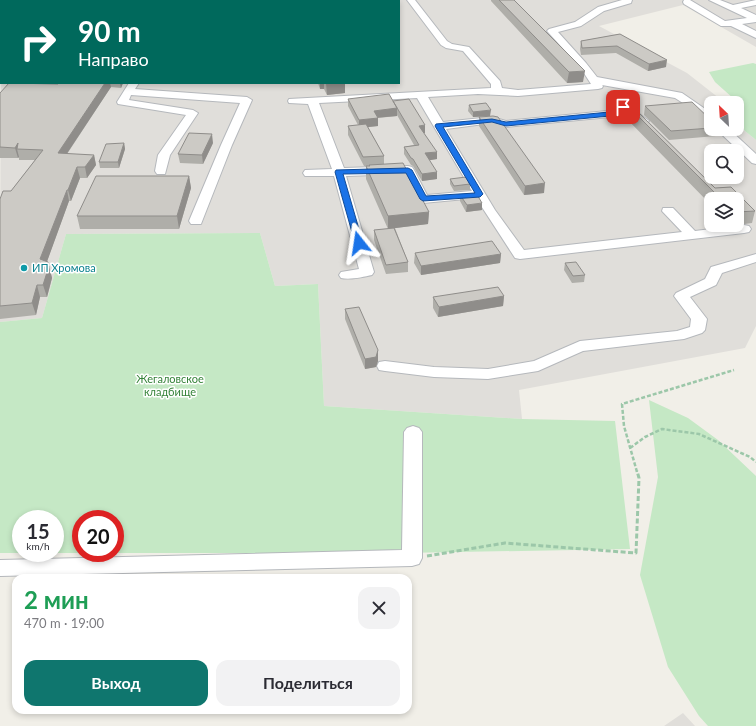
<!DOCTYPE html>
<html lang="ru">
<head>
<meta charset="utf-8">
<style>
  :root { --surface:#fff; --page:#f2f2f3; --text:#2b2b33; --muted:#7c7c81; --accent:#0f766e }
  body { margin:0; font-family:Lato,sans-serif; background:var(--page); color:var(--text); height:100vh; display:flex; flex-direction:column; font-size:15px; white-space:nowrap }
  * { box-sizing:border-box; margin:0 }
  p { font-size:13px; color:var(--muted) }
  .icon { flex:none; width:22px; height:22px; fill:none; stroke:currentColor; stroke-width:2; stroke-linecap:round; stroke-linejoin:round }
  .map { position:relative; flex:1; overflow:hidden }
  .sheet { position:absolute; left:12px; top:574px; width:400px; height:140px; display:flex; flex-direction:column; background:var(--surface); border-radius:12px; box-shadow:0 2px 6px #0003 }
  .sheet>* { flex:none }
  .guide { position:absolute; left:0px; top:0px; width:400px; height:84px; box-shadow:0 2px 6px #0003; background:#00695c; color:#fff; overflow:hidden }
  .needle { width:26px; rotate:335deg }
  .fabs { position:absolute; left:704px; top:96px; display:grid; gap:8px }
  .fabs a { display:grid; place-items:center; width:40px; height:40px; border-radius:8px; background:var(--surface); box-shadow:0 2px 6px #0003; font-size:20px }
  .speed { position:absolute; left:12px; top:510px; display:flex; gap:8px; font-size:20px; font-weight:700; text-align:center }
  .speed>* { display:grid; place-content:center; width:52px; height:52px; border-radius:50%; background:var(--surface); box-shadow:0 2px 6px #0003; line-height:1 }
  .speed small { font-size:10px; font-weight:400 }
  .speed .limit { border:6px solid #d22; background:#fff; color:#111 }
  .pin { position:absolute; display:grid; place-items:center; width:34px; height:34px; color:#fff; margin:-17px; border-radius:8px; box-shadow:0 2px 6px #0006 }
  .me { position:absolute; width:44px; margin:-22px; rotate:345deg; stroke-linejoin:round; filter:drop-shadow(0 0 3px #0008) }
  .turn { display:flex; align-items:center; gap:14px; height:84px; padding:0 12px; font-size:18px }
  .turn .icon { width:52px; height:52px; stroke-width:2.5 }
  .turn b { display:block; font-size:28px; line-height:34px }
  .round { display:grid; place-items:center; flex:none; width:42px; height:42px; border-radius:12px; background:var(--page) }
  .summary { display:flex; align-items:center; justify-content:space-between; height:68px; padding:0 12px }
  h1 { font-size:24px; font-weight:700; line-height:30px; color:#1e9e55 }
  .action { display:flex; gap:8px; margin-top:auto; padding:8px 12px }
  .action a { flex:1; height:46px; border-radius:12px; background:var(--accent); color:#fff; font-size:16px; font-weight:700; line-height:46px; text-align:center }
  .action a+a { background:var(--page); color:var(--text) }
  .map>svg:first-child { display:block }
</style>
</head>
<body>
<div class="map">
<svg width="756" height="726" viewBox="0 0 756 726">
  <rect width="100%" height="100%" fill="#f1efe8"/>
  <path fill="#e0deda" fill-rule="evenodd" d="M4 0H756V47L683 5 599 26 687 73 724 102 711 103V129H737V124L756 140V326L745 348 519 390 522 419 324 406 318 284 275 286 260 233 66 234 42 318 0 322 1 2V83H399V1H2ZM711 151H737V177H711ZM711 199H737V225H711Z
    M683 713 695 726H664Z"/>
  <path fill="#c5e8c5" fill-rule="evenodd" d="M753 63 756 64V140C738 125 737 126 737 103H731L734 99 715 82 709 72Z
    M260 233 275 286 318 284 324 406 522 419 615 421 630 549 402 553H0V322L42 318 66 234ZM21 519H55V553H21ZM81 519H115V553H81Z
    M649 400 688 418 718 440 756 476V726H708L699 716 668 667 640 575 658 477Z"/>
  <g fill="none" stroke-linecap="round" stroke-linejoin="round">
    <defs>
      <path id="minor" d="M362 0H370V1H362Z
        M407 0H415L447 41 452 44 469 47 500 81 502 88 518 90 591 84 580 67 547 31 549 29 575 22 598 7 622 0H632L631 3 604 11 581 26 558 32 586 63 597 77 682 93 711 113V122L707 121 694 110 675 98 602 85 603 86 602 88 598 89 518 96 478 94 428 97 443 122 492 117 506 121 607 111 619 105H627L649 121 647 123H639L623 112 610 117 506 127 492 123 446 129 495 210 524 250 682 232 662 211 663 208H673L695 231 744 225 749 226 751 229 749 232 744 233 520 259 515 258 476 198 423 203 419 202 417 199 404 174 346 176 374 272 372 275C363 277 350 280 341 278L339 275 341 272 359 269 334 176H305L303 173 305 170 332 169 308 104 289 103 288 101 289 99 491 88V84L463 51 446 48 441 45ZM417 98 472 191 427 195 414 170 412 167 408 166 344 168 319 103Z
        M684 0H690L725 21 747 18 709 0H720L733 5 756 0V5L741 8 756 15V22L742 24 756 31V38L731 26H721L684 4 683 2Z
        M0 54H1L0 61Z
        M129 83H139L135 89 247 97 252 100 232 145 201 224H191L189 221 221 145 240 103 131 95 129 100 193 110 198 113 170 155 165 174H157L155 171 158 155 186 115 118 104 117 102Z
        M716 129H729L756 154V164L752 163Z
        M756 254V262L722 273 716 285 690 297 707 319 705 330 702 333 684 339 583 351 538 371 488 379 434 377 385 371 379 370 377 366 379 362 385 361 434 367 488 369 534 361 580 341 677 331 690 327 691 319 674 296 676 293 705 279 711 267Z
        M413 426 419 428 422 432V558L419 564 412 566 0 576V560L402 550 404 432 407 428Z"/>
    </defs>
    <use href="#minor" stroke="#b5b8bc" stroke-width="2"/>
    <path stroke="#9cc7a9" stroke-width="2.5" stroke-dasharray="4 2" stroke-linecap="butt" d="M630 448 645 437 662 429 699 434 750 457 756 462
      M637 472 624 426 622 404 734 370"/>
    <path stroke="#9cc7a9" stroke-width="3" stroke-dasharray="5 2.5" stroke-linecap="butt" d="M427 556 505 543 636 553 639 478 637 471"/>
    <use href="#minor" fill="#fff" fill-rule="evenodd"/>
  </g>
  <path fill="#afaea9" d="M0 0H73L71 1H1V42H0Z
    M491 0H514L583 82 567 83 491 1Z
    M620 34 666 67 648 71 616 53 581 55 580 49 581 41Z
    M59 83H123L121 88 111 87 67 154 94 155 96 165 87 178H80L71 201H69L47 261 48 262 52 278 47 297H40L36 315 0 319V199L11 191 35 160H19V157L18 158H0V93L58 84Z
    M318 83H345V93L327 95 324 89H320Z
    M348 99 393 101 425 133H424L437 159 429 160 437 179 422 181 413 166 411 165 404 154V147L414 145 397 115V116L378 118V126L368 127 384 156V164L429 212 428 224 395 228 408 262V272L386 274 374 240V230L388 229 366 179V166H369H364L348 135V126L358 125 348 106Z
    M626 104 636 110 715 188 731 187 755 211 752 223 737 225V199H711V205L624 116Z
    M469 105 490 116 473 117 468 111Z
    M645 106 711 120V129H717L716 136 669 140 644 115Z
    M479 117 544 193 524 195 479 126Z
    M124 143 125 149 119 168H100L99 162Z
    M213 143 203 164 180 163 178 154Z
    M189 176 191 188 179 229H80L77 216Z
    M450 179 470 184V190L454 191 450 184Z
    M460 195 482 210 466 212 460 201Z
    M415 253 501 254 500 263 421 275 414 263Z
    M565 263 585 275 584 282 572 283 564 270Z
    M504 296 503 306 438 317 433 308V297Z
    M345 309 378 361 376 367 365 369 345 319Z"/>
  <path fill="#8f8d8a" d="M63 0H73L71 1H61Z
    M667 60 666 67 648 71 649 64Z
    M585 71 583 82 567 83 569 72Z
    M105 83H110L111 87 60 164 58 153Z
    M120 83H123L121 88Z
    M320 83H324V89H320Z
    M326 83H345V93L327 95Z
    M397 108V116L374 118V111Z
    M491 110 490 116 473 117V112Z
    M378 118V126L359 128V120Z
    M425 125V133H419V126Z
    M212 134 213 143 203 164 202 155Z
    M18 143 17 149 19 157 18 158 15 148Z
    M124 143 125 149 119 168 118 162Z
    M437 152V159L425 161V153Z
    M94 155 96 165 87 178 85 167Z
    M77 167 80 178 71 201 68 190Z
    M437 172V179L422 181V174Z
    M189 176 191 188 179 229 177 216Z
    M545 183 544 193 524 195 525 186Z
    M67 190 69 201 44 270 40 259Z
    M482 203V210L466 212 467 205Z
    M429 212 428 224 388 229V216Z
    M501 254 500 263 421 275V266Z
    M48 262 52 278 47 297 43 285Z
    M37 285 40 297 36 315 32 303Z
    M504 296 503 306 438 317 439 307Z
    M378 350V361L376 367 365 369V359Z"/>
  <path fill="#cccac5" stroke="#8f8d8a" d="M0 0H63L61 1H1V35L0 34Z
    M178 0H208L210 1H175Z
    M499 0H514L585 71 569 72Z
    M620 34 667 60 649 64 617 46 582 48 581 41Z
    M9 83 58 84 59 83H105L58 153 94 155 85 167H77L68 190H67L40 259 48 262 47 265 49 266 43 285H37L32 303 0 306V199L3 191H11L43 150 17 149 18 143 15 148 0 147V93Z
    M389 94 397 108 374 111 378 118 359 120 348 99Z
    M409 99 425 125 419 126 437 152 425 153 437 172 422 174 413 159 411 158 404 147 419 145 393 101Z
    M692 102 711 120V128L671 131 645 106Z
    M486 103 491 110 473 112 469 105Z
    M626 104 636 110 715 188 731 187 755 211 737 212V199H721Z
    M493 116 498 117 545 183 525 186 479 117Z
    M366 124 384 156 363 157 348 126Z
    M189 133 212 134 202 155 178 154Z
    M124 143 118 162H99L106 144Z
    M403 163 429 212 388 216 366 166H370L369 165Z
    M96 176H189L177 216H77Z
    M466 177 470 184 454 186 450 179Z
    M476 193 482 203 467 205 460 195Z
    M394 228 408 262 386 265 374 230Z
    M492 241 501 254 421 266 415 253Z
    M576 262 585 275 573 276 565 263Z
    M498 287 504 296 439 307 433 297Z
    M359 307 378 350 376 357 365 359 345 309Z"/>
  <path fill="#1a73e8" stroke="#114b97" d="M621 106 626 107 610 116 506 126 492 122 443 127 483 194 480 197 423 201 420 199 406 173 343 174 363 243 359 245 355 243 335 172 336 170 408 168 412 170 426 196 475 193 435 126 436 124 492 119 506 122 609 112Z"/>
  <circle fill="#0f9aa8" stroke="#fff" stroke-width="1.5" cx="24" cy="268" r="4"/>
  <g text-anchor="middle" stroke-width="3" stroke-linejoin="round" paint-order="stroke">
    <g font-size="11" fill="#0d838f" stroke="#fff" text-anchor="start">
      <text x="32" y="272">ИП Хромова</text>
    </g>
    <g font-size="11" fill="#348238" stroke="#fff">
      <text x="170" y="383">Жегаловское<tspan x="170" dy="13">кладбище</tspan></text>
    </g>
  </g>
</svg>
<div class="fabs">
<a><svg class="needle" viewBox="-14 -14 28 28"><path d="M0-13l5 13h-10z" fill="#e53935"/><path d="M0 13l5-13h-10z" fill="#7c7c81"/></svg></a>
<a><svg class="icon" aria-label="search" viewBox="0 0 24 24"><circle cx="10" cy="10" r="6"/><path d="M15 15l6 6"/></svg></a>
<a><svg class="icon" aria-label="layers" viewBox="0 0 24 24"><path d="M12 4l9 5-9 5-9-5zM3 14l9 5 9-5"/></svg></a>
</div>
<div class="speed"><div>15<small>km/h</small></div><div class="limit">20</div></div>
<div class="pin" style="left:623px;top:107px;background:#d93025"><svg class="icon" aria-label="arrive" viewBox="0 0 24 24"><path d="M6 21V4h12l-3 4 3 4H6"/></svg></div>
<svg class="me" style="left:359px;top:243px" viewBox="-20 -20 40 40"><path d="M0-17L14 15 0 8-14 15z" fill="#1a73e8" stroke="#fff" stroke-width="4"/></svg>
<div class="guide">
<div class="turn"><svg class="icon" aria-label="right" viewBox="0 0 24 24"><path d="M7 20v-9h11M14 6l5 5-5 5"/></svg><div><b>90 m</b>Направо</div></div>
</div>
<section class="sheet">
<div class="summary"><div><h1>2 мин</h1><p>470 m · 19:00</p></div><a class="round"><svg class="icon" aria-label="close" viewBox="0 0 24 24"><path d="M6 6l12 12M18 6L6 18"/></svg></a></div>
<div class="action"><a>Выход</a><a>Поделиться</a></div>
</section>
</div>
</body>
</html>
